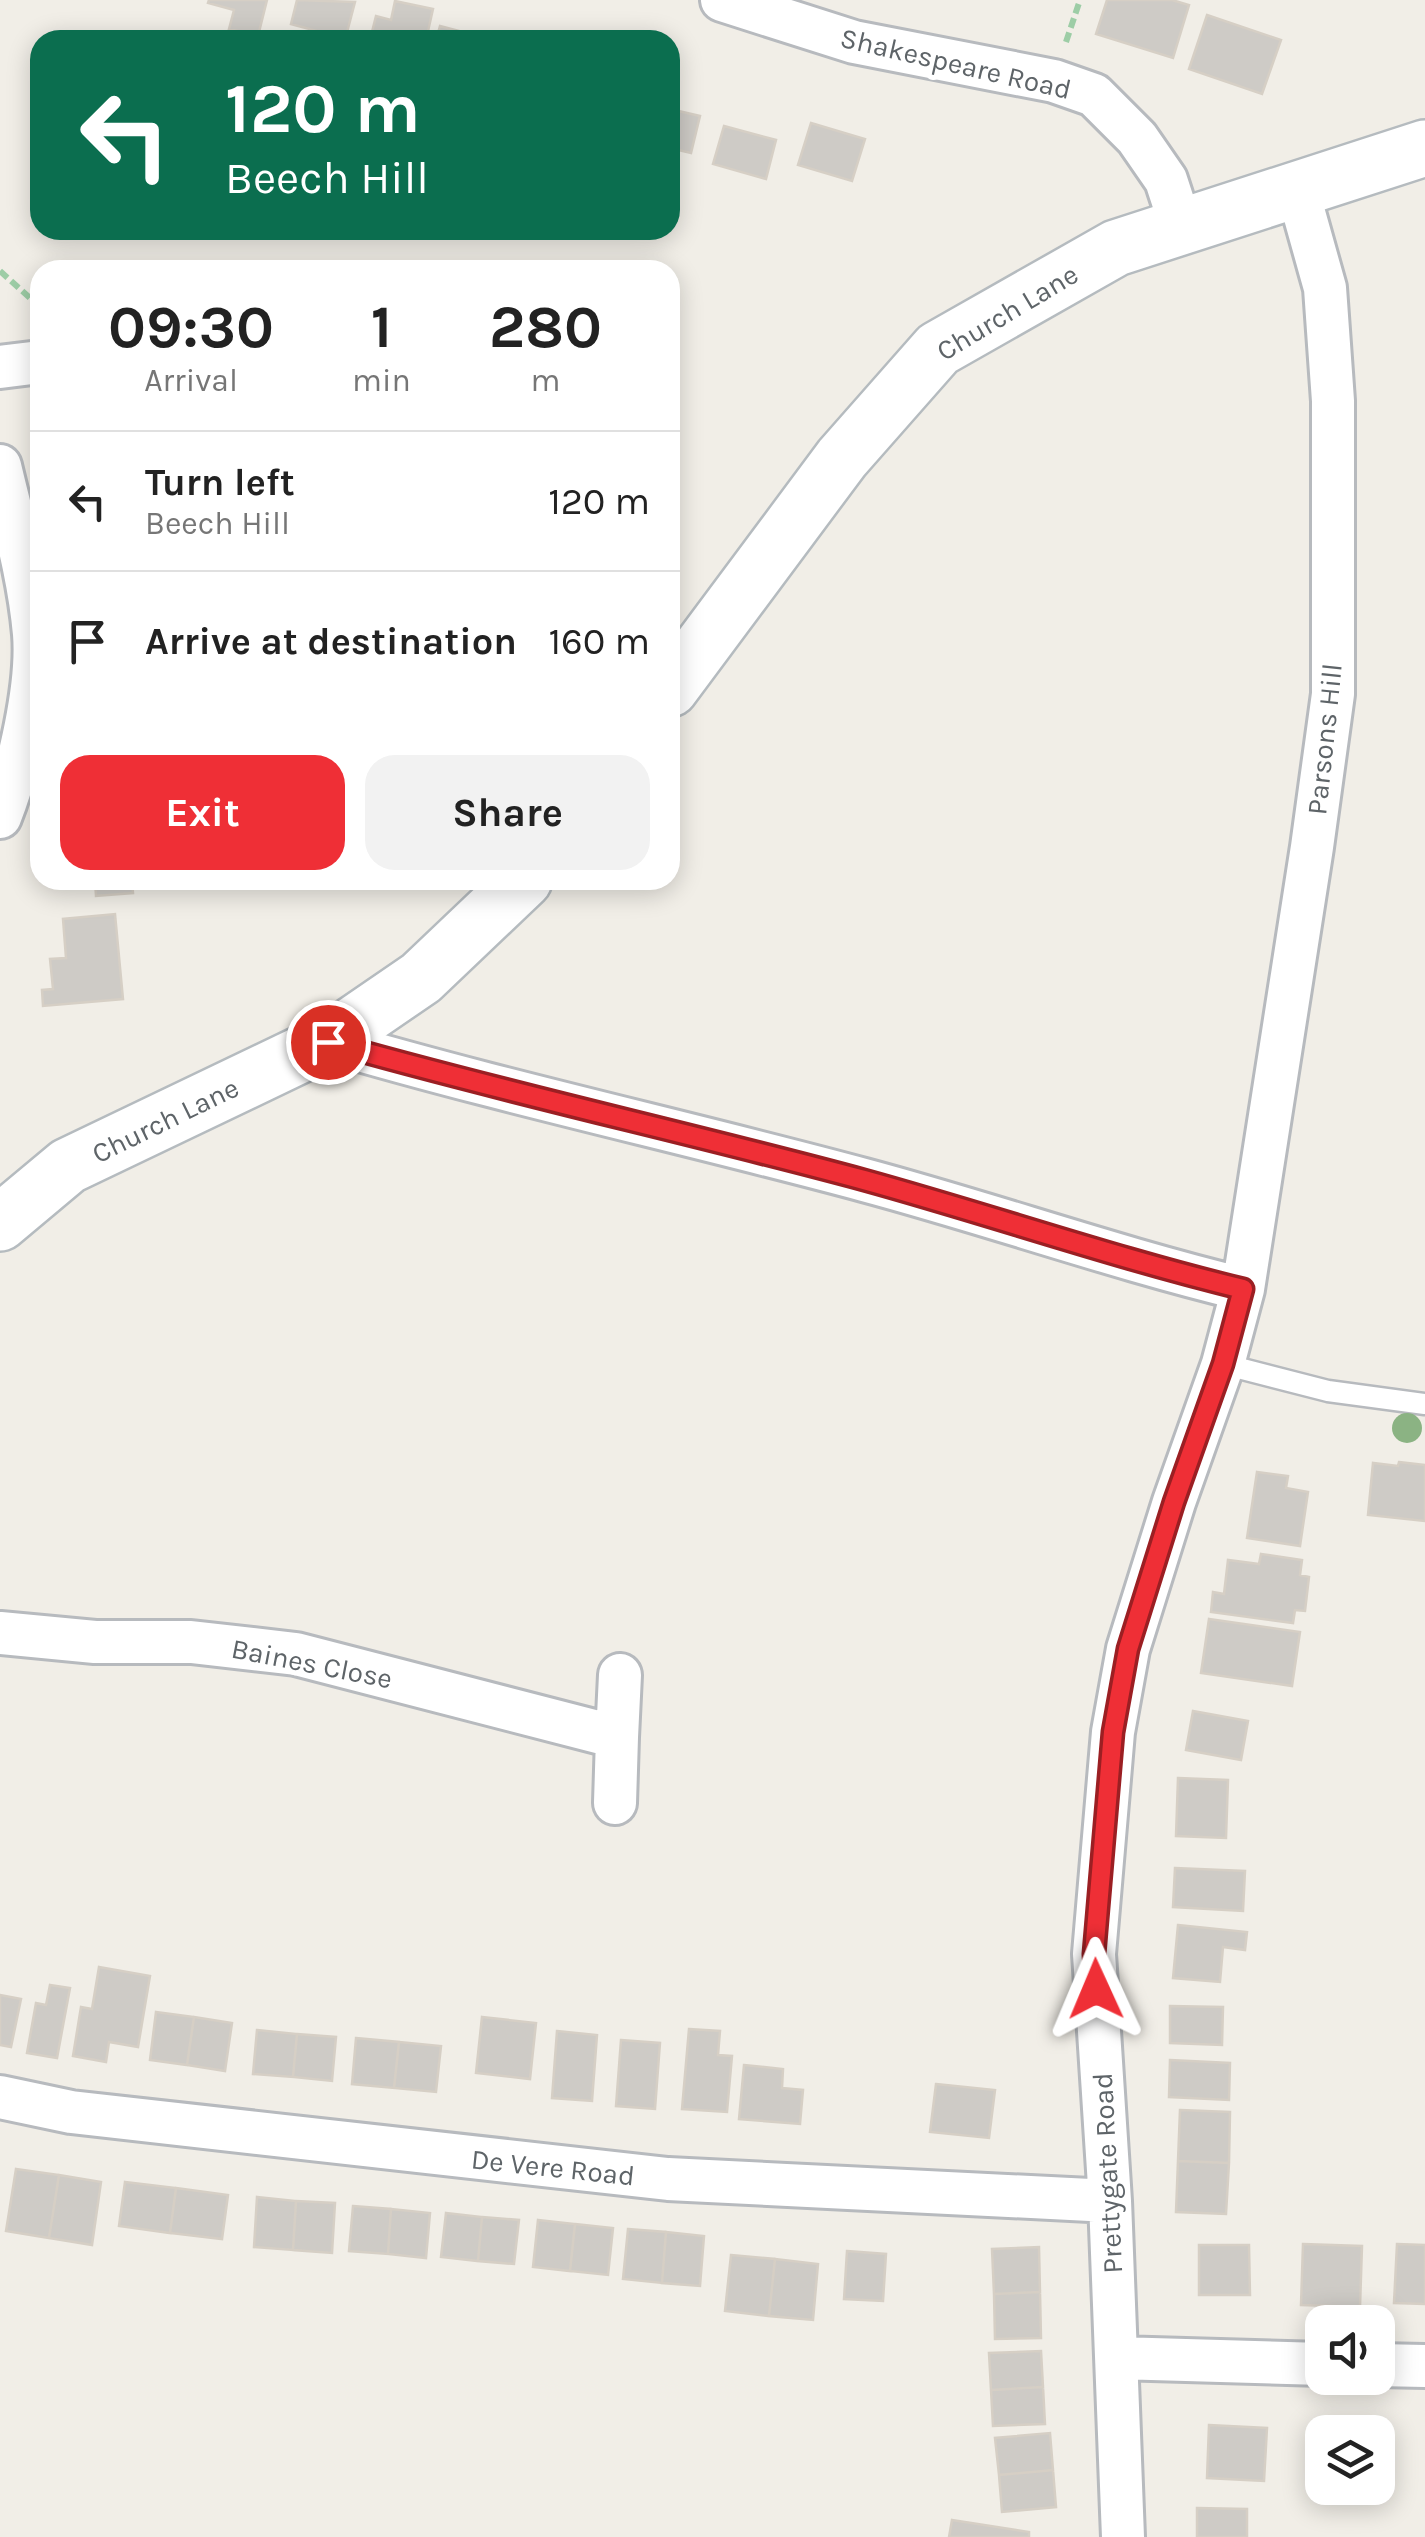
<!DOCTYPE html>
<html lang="en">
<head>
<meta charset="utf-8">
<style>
  :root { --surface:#fff; --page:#f2f2f2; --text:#222; --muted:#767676; --line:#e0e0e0; --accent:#ef2f36 }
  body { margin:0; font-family:Karla,sans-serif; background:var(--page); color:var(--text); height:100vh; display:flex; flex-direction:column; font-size:38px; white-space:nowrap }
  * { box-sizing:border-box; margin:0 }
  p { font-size:32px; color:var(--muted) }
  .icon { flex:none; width:55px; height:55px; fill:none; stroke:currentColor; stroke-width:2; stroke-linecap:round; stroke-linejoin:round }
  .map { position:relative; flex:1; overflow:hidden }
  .side { position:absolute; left:30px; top:260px; width:650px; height:630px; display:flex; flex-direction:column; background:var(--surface); border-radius:30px; box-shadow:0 5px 25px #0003 }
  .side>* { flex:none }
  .hud { position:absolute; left:30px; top:30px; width:650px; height:210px; border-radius:30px; box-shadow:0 5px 25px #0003; background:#0b6e4f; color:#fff; overflow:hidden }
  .controls { position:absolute; left:1305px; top:2305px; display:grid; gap:20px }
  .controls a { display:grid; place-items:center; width:90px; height:90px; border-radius:20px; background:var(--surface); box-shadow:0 5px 25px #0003; font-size:50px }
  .pin { position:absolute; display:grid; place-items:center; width:85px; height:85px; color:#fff; margin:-42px; border:5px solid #fff; border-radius:50%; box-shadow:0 2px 10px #0007 }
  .me { position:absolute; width:110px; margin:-55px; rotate:359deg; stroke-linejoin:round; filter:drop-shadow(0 0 8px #0008) }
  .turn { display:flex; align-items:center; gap:35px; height:210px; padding:0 30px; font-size:45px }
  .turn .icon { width:130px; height:130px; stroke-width:2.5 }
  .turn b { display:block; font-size:70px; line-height:85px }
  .eta { display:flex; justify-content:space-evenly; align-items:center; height:170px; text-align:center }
  .eta b { font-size:60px; font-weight:700; line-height:70px }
  .action { display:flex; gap:20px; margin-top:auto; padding:20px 30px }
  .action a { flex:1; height:115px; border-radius:30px; background:var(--accent); color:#fff; font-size:40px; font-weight:700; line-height:115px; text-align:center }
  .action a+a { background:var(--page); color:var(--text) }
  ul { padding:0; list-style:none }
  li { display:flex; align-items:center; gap:30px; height:140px; padding:0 30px; border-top:2px solid var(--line) }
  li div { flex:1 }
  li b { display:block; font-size:38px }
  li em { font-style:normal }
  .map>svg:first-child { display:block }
</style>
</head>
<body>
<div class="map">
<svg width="1425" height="2537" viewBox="0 0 1425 2537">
  <rect width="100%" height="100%" fill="#f1eee7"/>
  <path fill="#cecbc6" stroke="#d6cfc5" stroke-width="2.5" d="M209 0H267L258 36 229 29 234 10 208 3Z
    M297 0 355 2 345 40H314L317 31 291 24Z
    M1107 0H1172L1189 5 1173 58 1096 34Z
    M395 1 433 9 426 40H370L376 16 391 20Z
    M1207 15 1281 40 1262 94 1189 69Z
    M440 26 493 40H436Z
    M670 109 700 116 691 153 670 148Z
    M811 123 865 139 852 181 798 165Z
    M724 126 776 140 766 179 713 164Z
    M95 880H132L133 893 96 896Z
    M115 914 123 999 43 1006 42 990 53 989 50 959 66 958 63 919Z
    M1399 1462 1425 1465V1521L1368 1515 1373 1463 1398 1466Z
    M1257 1472 1288 1476 1286 1488 1308 1492 1300 1546 1247 1538Z
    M1261 1554 1302 1560 1300 1575 1309 1577 1305 1611 1295 1610 1293 1623 1211 1612 1213 1592 1224 1594 1228 1560 1259 1564Z
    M1209 1619 1300 1632 1292 1686 1201 1673Z
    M1193 1711 1248 1721 1241 1760 1186 1750Z
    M1178 1778 1228 1780 1226 1838 1176 1836Z
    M1175 1868 1245 1871 1243 1911 1173 1907Z
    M1178 1925 1247 1932 1245 1950 1223 1947 1220 1982 1173 1978Z
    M99 1967 150 1976 138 2047 109 2042 106 2062 73 2056 81 2007 92 2009Z
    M50 1985 70 1988 57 2058 27 2053 36 2003 46 2005Z
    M0 1995 21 1999 11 2047 0 2045Z
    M1170 2006 1223 2007 1222 2045 1170 2043Z
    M156 2012 194 2017 187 2065 150 2060Z
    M194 2017 232 2023 225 2071 187 2065Z
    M482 2017 536 2023 530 2079 476 2073Z
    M689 2029 720 2031 718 2055 732 2056 727 2112 682 2109Z
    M257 2030 297 2034 293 2077 253 2074Z
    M557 2031 597 2035 592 2101 552 2098Z
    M297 2034 336 2037 332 2081 293 2077Z
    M356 2038 399 2042 394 2088 352 2084Z
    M621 2040 660 2043 655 2109 616 2106Z
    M399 2042 441 2046 436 2092 394 2088Z
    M1170 2060 1230 2063 1229 2100 1169 2097Z
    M744 2065 783 2069 782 2088 803 2090 800 2124 739 2119Z
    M936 2084 995 2090 989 2138 930 2132Z
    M1180 2110 1230 2112 1229 2163 1178 2161Z
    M1178 2161 1229 2163 1226 2214 1176 2212Z
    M16 2169 59 2175 49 2238 6 2231Z
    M59 2175 101 2182 92 2245 49 2238Z
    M125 2182 176 2188 170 2233 119 2226Z
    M176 2188 228 2195 222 2239 170 2233Z
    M257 2197 296 2201 293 2250 254 2247Z
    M296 2201 335 2203 332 2253 293 2250Z
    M353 2206 391 2209 388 2254 349 2251Z
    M391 2209 430 2213 426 2258 388 2254Z
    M446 2213 482 2217 478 2261 441 2257Z
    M482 2217 519 2220 514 2264 478 2261Z
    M538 2220 575 2224 570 2271 533 2267Z
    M575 2224 613 2228 608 2275 570 2271Z
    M628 2229 666 2232 662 2283 623 2279Z
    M666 2232 704 2236 700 2286 662 2283Z
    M1303 2244 1362 2246 1360 2307 1301 2305Z
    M1397 2244 1425 2245V2304L1394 2303Z
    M1199 2245H1249L1250 2295H1199Z
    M1039 2247 1040 2292 994 2294 992 2249Z
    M847 2251 886 2254 883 2301 844 2299Z
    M731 2255 775 2259 769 2316 725 2311Z
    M775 2259 818 2264 813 2320 769 2316Z
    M1040 2292 1041 2338 995 2339 994 2294Z
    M1041 2351 1043 2387 991 2390 989 2353Z
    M1043 2387 1045 2424 993 2426 991 2390Z
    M1328 2423 1386 2425 1384 2485H1378V2432H1328Z
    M1209 2425 1267 2428 1264 2481 1207 2478Z
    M1050 2433 1053 2470 999 2475 995 2438Z
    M1053 2470 1056 2507 1002 2512 999 2475Z
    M1197 2508 1247 2509V2537H1197Z
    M952 2520 1029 2532V2537H949Z"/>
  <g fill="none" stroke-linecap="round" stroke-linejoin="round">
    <defs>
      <path id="lane" d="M1223 1364 1328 1391 1425 1404"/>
      <path id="street" d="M722 0 854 42 1054 81 1094 95 1137 138 1166 180 1181 226
        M0 367 40 362
        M0 466C13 521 29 577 34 634 38 685 19 769 0 817
        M329 1041C506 1093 686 1132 864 1180 991 1214 1115 1258 1243 1289
        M0 1633 95 1642H191L296 1654 617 1737 620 1675
        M615 1803 617 1737
        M0 2097 71 2112 668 2179 1110 2201
        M1117 2358 1322 2364
        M1378 2365 1425 2366
        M1123 2537 1110 2201 1094 1954 1113 1732 1128 1649 1174 1502 1223 1364 1243 1289 1312 847 1333 694V401L1325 288 1297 188"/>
      <path id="secondary" d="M670 689 842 458 938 349 1116 248 1425 148
        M0 1223 68 1166 329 1041 421 978 524 880"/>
    </defs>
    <use href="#lane" stroke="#b7babe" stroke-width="25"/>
    <use href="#street" stroke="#b7babe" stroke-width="48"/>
    <use href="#secondary" stroke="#b5bbbf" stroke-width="60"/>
    <path stroke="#9dcda6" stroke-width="6" stroke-dasharray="10 5" stroke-linecap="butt" d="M1066 42 1080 0
      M0 271 40 307"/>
    <use href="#lane" stroke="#fff" stroke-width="20"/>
    <use href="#street" stroke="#fff" stroke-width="42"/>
    <use href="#secondary" stroke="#fff" stroke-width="55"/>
  </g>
  <circle fill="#8bb383" cx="1407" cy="1428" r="15"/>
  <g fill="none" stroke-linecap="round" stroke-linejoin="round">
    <defs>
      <path id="route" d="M328 1042C506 1093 686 1132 864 1180 991 1215 1115 1258 1243 1289L1223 1364 1174 1502 1128 1649 1113 1732 1094 1954 1096 1989"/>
    </defs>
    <use href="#route" stroke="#9b1f23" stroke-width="25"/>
    <use href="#route" stroke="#ef2f36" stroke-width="18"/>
  </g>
  <g text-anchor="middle" stroke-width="10" stroke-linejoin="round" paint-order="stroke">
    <g font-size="28" fill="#5e6468" stroke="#fff">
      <text transform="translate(956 63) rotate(13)" y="10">Shakespeare Road</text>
      <text transform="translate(1007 312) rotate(-31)" y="10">Church Lane</text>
      <text transform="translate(1324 739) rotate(-84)" y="10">Parsons Hill</text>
      <text transform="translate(165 1120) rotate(-26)" y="10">Church Lane</text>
      <text transform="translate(312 1663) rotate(11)" y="10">Baines Close</text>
      <text transform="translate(553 2167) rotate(6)" y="10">De Vere Road</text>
      <text transform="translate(1107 2173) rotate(-93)" y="10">Prettygate Road</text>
    </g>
  </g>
</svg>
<div class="controls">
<a><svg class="icon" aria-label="sound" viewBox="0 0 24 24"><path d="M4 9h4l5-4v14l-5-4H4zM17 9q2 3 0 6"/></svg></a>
<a><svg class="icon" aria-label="layers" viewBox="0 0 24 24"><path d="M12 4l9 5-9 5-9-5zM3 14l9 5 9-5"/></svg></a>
</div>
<div class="pin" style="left:328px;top:1042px;background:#d93025"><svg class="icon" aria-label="arrive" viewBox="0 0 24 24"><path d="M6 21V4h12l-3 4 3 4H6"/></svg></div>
<svg class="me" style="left:1096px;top:1989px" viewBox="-20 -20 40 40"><path d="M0-17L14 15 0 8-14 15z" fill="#ef2f36" stroke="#fff" stroke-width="4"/></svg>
<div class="hud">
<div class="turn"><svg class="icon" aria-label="left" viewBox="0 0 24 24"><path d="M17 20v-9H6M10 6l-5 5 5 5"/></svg><div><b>120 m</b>Beech Hill</div></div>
</div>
<section class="side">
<div class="eta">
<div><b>09:30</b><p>Arrival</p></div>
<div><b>1</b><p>min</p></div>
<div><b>280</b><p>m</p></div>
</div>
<ul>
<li><svg class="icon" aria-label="left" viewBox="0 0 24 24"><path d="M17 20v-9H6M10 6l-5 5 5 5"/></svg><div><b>Turn left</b><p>Beech Hill</p></div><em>120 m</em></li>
<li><svg class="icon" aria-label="arrive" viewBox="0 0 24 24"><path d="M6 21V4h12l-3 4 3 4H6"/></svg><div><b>Arrive at destination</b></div><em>160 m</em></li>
</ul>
<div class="action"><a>Exit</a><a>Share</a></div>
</section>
</div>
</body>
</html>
